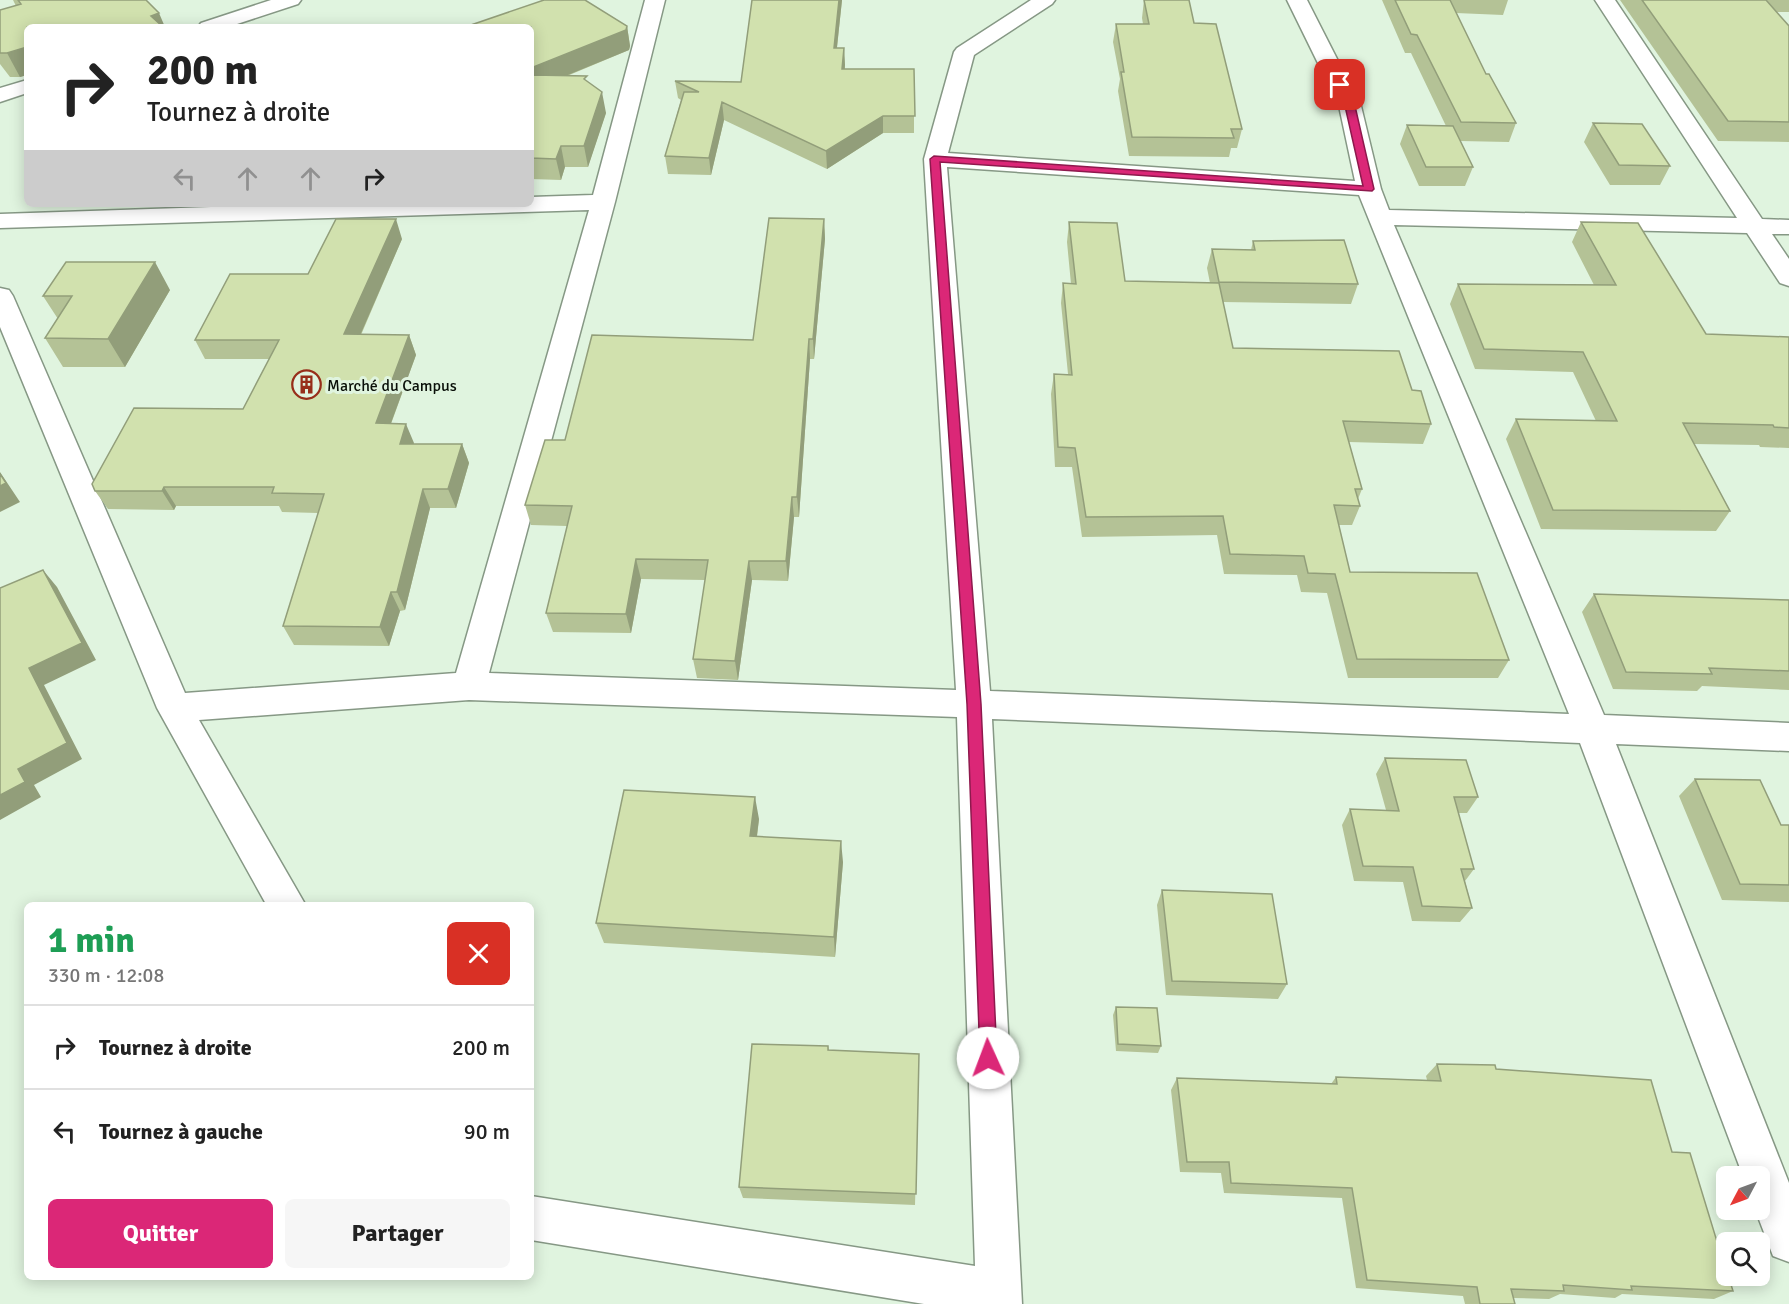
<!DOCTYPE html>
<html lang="fr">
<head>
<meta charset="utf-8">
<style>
  :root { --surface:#fff; --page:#f6f6f6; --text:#222; --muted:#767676; --line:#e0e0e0; --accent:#db2777 }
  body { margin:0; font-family:Signika,sans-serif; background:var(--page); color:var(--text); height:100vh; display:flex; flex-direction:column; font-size:22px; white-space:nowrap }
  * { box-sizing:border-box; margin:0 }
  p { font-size:20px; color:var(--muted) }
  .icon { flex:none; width:33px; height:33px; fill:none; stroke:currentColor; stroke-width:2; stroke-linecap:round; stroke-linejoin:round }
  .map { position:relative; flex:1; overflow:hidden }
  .side { position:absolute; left:24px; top:902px; width:510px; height:378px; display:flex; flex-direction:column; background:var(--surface); border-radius:9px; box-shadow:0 3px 15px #0003 }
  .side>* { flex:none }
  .guide { position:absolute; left:24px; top:24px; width:510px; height:183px; border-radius:9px; box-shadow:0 3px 15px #0003; background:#fff; color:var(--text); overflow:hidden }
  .needle { width:39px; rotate:229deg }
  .buttons { position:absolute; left:1716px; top:1166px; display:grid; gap:12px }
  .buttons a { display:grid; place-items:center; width:54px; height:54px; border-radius:9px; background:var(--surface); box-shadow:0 3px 15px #0003; font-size:30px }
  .pin { position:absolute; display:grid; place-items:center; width:51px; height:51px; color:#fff; margin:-26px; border-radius:12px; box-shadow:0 3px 9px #0006 }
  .me { position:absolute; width:66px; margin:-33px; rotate:358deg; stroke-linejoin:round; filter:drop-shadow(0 0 4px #0008) }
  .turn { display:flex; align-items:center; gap:21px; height:126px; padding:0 24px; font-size:27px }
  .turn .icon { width:78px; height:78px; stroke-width:2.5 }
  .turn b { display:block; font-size:42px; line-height:51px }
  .lanes { display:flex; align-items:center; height:57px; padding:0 24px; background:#0003; justify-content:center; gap:30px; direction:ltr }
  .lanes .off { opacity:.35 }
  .round { display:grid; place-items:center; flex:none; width:63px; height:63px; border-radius:9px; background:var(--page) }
  .summary { display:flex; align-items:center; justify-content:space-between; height:102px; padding:0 24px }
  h1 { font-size:36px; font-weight:700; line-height:45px; color:#1e9e55 }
  .cta { display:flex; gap:12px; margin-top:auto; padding:12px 24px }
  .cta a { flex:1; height:69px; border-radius:9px; background:var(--accent); color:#fff; font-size:24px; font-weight:700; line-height:69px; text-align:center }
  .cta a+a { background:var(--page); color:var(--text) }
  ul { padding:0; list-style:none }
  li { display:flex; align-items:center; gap:18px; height:84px; padding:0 24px; border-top:2px solid var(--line) }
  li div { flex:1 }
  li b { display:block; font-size:22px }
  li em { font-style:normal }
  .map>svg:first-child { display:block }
</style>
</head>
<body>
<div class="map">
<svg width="1789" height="1304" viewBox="0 0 1789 1304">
  <rect width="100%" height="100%" fill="#e0f4df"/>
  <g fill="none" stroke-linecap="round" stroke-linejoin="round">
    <defs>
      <path id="minor" d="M271 0H301L298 4 228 27H198L201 23Z
        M645 0H665L615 202 489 673 956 690 924 159 954 52 957 48 1031 0H1055L1052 4 974 55 948 153 1355 181 1339 106 1287 0H1307L1361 106 1381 189 1389 210 1737 218 1595 0H1615L1762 219 1789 220V234H1772L1789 259V286L1780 283 1747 233 1394 225 1604 715 1789 723V751L1616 744 1789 1183V1262L1773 1256 1755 1209H1760V1176H1743L1580 743 992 719 1022 1304H924L531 1240V1196L975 1266 957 717 469 700 199 720 305 904H266L157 708 0 327V288L9 290 13 296 185 693 456 673 589 210 0 228V214L305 204H531V197L593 195ZM947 167 1359 195 1569 714 990 691Z
        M27 80V93L0 102V88Z"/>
    </defs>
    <use href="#minor" stroke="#869885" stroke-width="3"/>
    <use href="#minor" fill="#fff" fill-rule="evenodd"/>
  </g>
  <path fill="#b4c296" d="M13 0H146L27 27V75L20 77H10L0 64V10L16 6Z
    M752 0H842L837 48H844L845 69H914V133H883L827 169 724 120 711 175 668 174 665 156 681 100 678 98 675 81 741 82Z
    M1144 0 1194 23 1242 129 1237 148H1231L1229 157 1129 156 1118 91 1120 79 1113 42 1116 24H1143L1142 18Z
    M1382 0H1508L1503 15 1456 13 1486 74 1516 123 1509 142 1460 141 1473 167 1465 186H1419L1400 144 1407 125 1446 126 1411 53H1405Z
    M1620 0H1789V12H1776L1789 26V142L1718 141Z
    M627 26 630 46 629 50 567 76 588 82 606 113 588 167H565L561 180 531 179V27Z
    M1593 123 1670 166 1660 185H1610L1584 142Z
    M824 219 825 239 814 359H810L799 517H794L788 581 752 580 738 680 697 678 693 659 705 580 641 579 631 633 553 632 546 613 567 526 531 525 525 505 565 440 753 340Z
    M1069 222 1125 281 1210 283 1207 268 1212 249 1251 250 1253 241 1358 284 1351 304 1223 302 1233 348 1412 390 1431 424 1423 444 1349 442 1362 489 1358 499 1360 506 1352 525H1339L1350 572 1509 660 1498 678H1348L1327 593 1301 592 1297 575 1224 574 1217 535 1082 537 1072 467H1055L1051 394 1054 374H1068L1061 303 1063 283 1071 284 1067 242Z
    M1581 222 1706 334 1789 337V448L1760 447 1759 445 1694 444 1730 511 1716 531 1541 529 1506 439 1516 419 1596 421 1573 372 1475 369 1450 304 1458 284 1594 285 1572 242Z
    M402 239 361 335H409L416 355 391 424 414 444H462L469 463 456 508H430L405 610 400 611 389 646 294 645 283 626 318 513 282 512 279 506H176L174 510 108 509 95 491 243 409 269 359H205L195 340 308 274Z
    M170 290 125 367H63L45 338 58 319 43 296Z
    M1594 594 1789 600V690L1702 686 1697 691 1613 689 1582 612Z
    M1385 758 1478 797 1467 813H1458L1474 869 1465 881 1472 908 1460 922 1412 921 1403 882 1354 881 1342 825 1350 809 1386 810 1376 774Z
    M1695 779 1781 825H1789V902L1722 900 1679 796Z
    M759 819 757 837 843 862 835 957 604 943 596 923Z
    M1162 890 1287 984 1278 999 1166 995 1157 905Z
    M1116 1007 1161 1046 1158 1053 1116 1051 1113 1015Z
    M828 1046 829 1050 919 1054 915 1205 743 1198 739 1187Z
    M1437 1064 1496 1069 1672 1152 1733 1291 1714 1299 1622 1294 1615 1298 1560 1294 1549 1299 1513 1298 1515 1304H1465L1463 1296 1356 1288 1342 1198 1224 1193 1221 1173 1180 1172 1171 1090 1177 1078 1331 1084 1336 1077 1427 1080 1426 1076Z"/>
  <path fill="#929e7a" d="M839 0H842L835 65 834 48Z
    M159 13 165 27H156L151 16Z
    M627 26 630 46 629 50 531 90V68Z
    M27 47V75L20 77 7 53Z
    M844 48 845 65 843 86 842 69Z
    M602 92 606 113 588 167 584 146Z
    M722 102 724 120 711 175 709 158Z
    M883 116V133L827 169 826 151Z
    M561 146 565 167 561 180 556 159Z
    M396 219 402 239 352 354 344 334Z
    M824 219 825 239 814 359 813 339Z
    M155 262 170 290 125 367 108 339Z
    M409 335 416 355 384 442 376 423Z
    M809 339 810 359 799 517 797 497Z
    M406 424 414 443 407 463 400 444Z
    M462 444 469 463 456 508 448 489Z
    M0 472 20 502 0 512Z
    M164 487 176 506 174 510 162 491Z
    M423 489 430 508 405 610 397 592Z
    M792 497 794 517 788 581 786 561Z
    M636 559 641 579 631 633 626 614Z
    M749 561 752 580 738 680 735 661Z
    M43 570 57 587 96 660 44 685 82 759 34 785 41 797 0 820V795L18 769 29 668Z
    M391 592 400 611 389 646 380 627Z
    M755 797 759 819 754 858 750 836Z
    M841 841 843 862 835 957 834 937Z"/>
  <path fill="#d1e1ae" stroke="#929e7a" stroke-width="1.5" d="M18 0H146L159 13 151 16 163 27H27V47L7 53H0V10L21 4Z
    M544 0H585L627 26 626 30 531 68V27H465Z
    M752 0H839L834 48H844L842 69H914L915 116H883L826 151 722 102 709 158 665 156 684 92H699L675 81 741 82Z
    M1144 0H1189L1194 23 1216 24 1242 129H1231L1234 138 1132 137 1121 72H1124L1116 24H1149Z
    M1395 0H1450L1486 74H1489L1516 123 1461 122 1417 35 1411 34Z
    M1642 0H1766L1789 26V122L1728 121Z
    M531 75 587 76 584 79 602 92 584 146H561L556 159 531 158Z
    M1593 123 1642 124 1670 166 1619 165Z
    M1407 125 1453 126 1473 167H1426Z
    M769 218 824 219 813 339H809L797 497H792L786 561H749L735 661 693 659 708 560 636 559 626 614 546 613 572 506 525 505 545 440H565L592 335 753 340Z
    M336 219H396L344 334 409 335 376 423 406 424 400 444H462L448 489H423L397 592H391L380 627 283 626 324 494 272 493 274 487H164L162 491H95L92 484 134 408 243 409 279 340H195L230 274H308Z
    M1069 222 1117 223 1125 281 1219 283 1233 348 1399 351 1412 390 1421 391 1431 424 1343 421 1362 489H1355L1360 506 1334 505 1350 572 1477 573 1509 660 1357 659 1335 574 1308 573 1304 556 1230 554 1223 516 1086 517 1075 448 1058 447 1054 374 1072 375 1063 283 1076 284Z
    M1581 222 1638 223 1706 334 1789 337V428L1774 427 1773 425 1683 423 1730 511 1553 510 1516 419 1617 421 1583 352 1484 349 1458 284 1616 285Z
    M1344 240 1358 284 1219 282 1212 249 1255 250 1253 241Z
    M66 262H155L108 339 45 338 72 296H43Z
    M0 474 6 483 0 486Z
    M43 570 82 643 29 668 67 743 18 769 25 782 0 795V588Z
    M1594 594 1789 600V671L1709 668 1712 674 1626 672Z
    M1385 758 1466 760 1478 797H1454L1474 869H1461L1472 908 1422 906 1413 867 1363 866 1350 809 1399 811Z
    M1695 779 1760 780 1781 825H1789V885L1740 884Z
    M624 790 755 797 750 836 841 841 834 937 596 923Z
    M1162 890 1272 894 1287 984 1172 981Z
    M1116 1007 1157 1008 1161 1046 1118 1044Z
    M752 1044 828 1046V1050L919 1054 916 1194 739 1187Z
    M1437 1064 1495 1065 1496 1069 1651 1080 1672 1152 1690 1153 1726 1271V1275H1728L1733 1291 1631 1286 1632 1290 1563 1285 1564 1291 1511 1289 1515 1304H1480L1477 1287 1367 1280 1352 1188 1231 1183 1229 1162H1187L1177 1078 1337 1084 1336 1077 1441 1081Z"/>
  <path fill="#db2777" stroke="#8e194d" stroke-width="1.5" d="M1336 83H1343L1355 106 1374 189 1372 191 940 162 981 704 997 1058 995 1063 988 1066 982 1063 980 1058 967 704 930 159 934 156 1363 186 1345 106 1335 85Z"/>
  <defs>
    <symbol id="building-ring" viewBox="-11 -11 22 22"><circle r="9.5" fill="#e0f4df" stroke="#972e1a" stroke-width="1.5"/><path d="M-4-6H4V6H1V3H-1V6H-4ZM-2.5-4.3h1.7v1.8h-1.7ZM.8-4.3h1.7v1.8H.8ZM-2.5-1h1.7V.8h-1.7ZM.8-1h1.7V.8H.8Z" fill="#972e1a"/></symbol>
  </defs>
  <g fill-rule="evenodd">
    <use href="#building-ring" x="290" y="368" width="33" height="33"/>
  </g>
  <g text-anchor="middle" stroke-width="6" stroke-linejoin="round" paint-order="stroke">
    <g font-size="16" fill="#0a1009" stroke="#e0f4df" text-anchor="start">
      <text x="327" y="391">Marché du Campus</text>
    </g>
  </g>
</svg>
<div class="buttons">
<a><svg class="needle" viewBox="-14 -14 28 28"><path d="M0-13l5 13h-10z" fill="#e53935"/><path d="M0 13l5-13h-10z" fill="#767676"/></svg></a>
<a><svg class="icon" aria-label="search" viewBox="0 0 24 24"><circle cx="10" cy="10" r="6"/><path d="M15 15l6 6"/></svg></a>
</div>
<div class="pin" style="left:1340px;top:85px;background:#d93025"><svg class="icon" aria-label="arrive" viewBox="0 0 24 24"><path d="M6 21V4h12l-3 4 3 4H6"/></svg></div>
<svg class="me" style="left:988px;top:1058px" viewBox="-20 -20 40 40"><circle r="19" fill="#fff"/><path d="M0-13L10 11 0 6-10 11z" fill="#db2777"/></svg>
<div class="guide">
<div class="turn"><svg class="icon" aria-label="right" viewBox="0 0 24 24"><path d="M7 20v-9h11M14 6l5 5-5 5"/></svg><div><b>200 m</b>Tournez à droite</div></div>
<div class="lanes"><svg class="icon off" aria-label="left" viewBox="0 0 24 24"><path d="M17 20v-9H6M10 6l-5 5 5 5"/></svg><svg class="icon off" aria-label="ahead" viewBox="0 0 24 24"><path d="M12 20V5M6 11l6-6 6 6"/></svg><svg class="icon off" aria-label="ahead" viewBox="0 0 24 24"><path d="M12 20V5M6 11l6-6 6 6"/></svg><svg class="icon" aria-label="right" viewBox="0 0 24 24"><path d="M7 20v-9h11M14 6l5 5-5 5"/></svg></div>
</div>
<section class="side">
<div class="summary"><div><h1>1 min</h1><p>330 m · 12:08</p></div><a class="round" style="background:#d93025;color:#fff"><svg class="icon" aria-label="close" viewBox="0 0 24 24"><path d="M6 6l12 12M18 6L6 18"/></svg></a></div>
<ul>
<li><svg class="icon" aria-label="right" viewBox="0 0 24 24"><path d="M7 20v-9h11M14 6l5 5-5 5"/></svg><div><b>Tournez à droite</b></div><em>200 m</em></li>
<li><svg class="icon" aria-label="left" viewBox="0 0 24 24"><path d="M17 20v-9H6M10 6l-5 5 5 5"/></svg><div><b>Tournez à gauche</b></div><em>90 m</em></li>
</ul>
<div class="cta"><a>Quitter</a><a>Partager</a></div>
</section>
</div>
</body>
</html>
